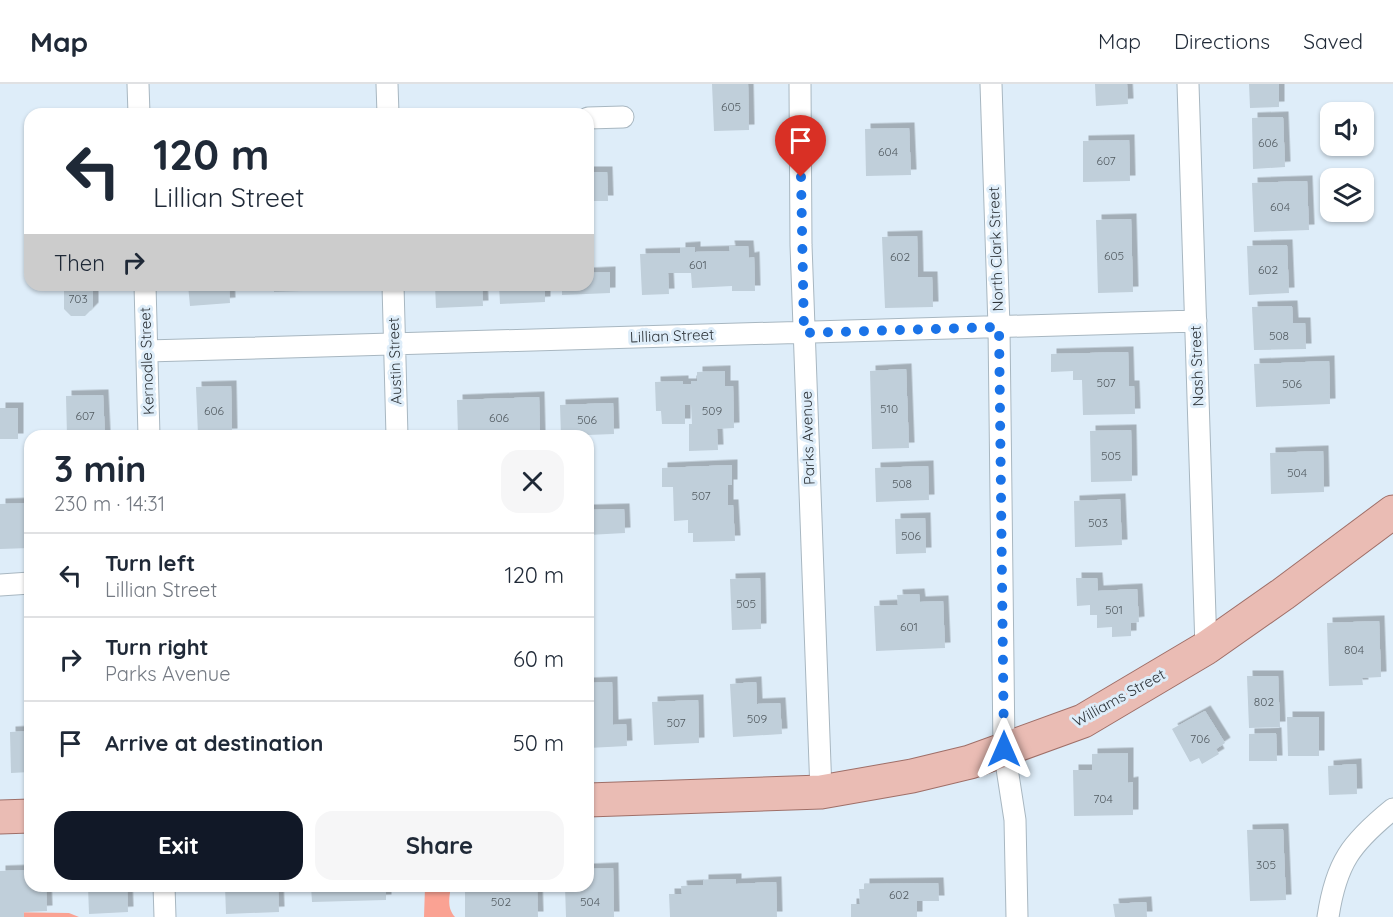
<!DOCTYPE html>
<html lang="en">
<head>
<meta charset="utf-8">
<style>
  :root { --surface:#fff; --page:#f6f6f7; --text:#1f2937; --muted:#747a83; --line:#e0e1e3; --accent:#111827 }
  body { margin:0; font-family:Quicksand,sans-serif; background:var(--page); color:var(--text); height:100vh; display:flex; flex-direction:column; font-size:22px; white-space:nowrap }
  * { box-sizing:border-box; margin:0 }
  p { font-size:20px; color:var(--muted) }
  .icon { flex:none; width:33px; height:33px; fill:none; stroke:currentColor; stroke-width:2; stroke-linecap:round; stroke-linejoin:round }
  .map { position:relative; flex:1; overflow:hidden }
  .sheet { position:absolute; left:24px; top:346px; width:570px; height:462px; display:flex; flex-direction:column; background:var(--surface); border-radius:18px; box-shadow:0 2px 4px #0004 }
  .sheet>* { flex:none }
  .banner { position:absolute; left:24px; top:24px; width:570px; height:183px; border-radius:18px; box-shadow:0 2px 4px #0004; background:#fff; color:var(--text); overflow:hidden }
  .controls { position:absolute; left:1320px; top:18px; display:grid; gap:12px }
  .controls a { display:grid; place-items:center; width:54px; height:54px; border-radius:12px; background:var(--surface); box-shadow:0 2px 4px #0004; font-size:30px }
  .pin { position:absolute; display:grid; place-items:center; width:51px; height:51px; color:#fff; margin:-62px -26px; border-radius:50% 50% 50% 0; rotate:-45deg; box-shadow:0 0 6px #0007 }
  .pin .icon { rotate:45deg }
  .me { position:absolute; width:66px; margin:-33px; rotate:0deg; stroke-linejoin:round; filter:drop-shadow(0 0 4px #0008) }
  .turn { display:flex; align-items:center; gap:21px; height:126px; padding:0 30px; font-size:27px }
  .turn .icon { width:78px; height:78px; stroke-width:2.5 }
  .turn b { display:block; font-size:42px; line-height:51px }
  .then { display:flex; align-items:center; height:57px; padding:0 30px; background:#0003; gap:12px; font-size:22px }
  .round { display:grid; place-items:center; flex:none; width:63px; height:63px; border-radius:18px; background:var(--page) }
  .headline { display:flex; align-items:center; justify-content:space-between; height:102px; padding:0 30px }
  h1 { font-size:36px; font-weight:700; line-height:45px }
  .cta { display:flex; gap:12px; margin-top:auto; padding:12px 30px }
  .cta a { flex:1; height:69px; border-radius:18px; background:var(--accent); color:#fff; font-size:24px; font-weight:700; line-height:69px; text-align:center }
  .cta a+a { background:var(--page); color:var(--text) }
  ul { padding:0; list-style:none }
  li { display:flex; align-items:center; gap:18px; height:84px; padding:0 30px; border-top:2px solid var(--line) }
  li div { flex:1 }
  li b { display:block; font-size:22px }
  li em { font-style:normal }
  header { display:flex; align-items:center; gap:36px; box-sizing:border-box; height:84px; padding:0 30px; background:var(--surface); border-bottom:2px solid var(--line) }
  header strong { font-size:28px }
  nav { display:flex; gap:33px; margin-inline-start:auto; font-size:21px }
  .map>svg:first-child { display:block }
</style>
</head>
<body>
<header>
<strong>Map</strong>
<nav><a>Map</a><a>Directions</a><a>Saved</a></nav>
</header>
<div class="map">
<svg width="1393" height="833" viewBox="0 0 1393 833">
  <defs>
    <filter id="shadow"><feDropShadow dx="5.5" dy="-5.5" stdDeviation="0" flood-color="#0004"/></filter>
  </defs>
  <rect width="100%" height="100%" fill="#deedf9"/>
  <path fill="#faa293" d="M425 803H451C449 814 447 824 455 833H424Z
    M0 828 69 829 79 833H0Z"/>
  <path fill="#c0cfda" filter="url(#shadow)" d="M712 0H748L749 46 714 47Z
    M1095 0H1127L1128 20 1096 22Z
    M1249 0H1279V23L1250 24Z
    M1283 33 1285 83 1253 85 1252 34Z
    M909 44 911 91 866 92 865 45Z
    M1129 56 1130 97 1083 98V57Z
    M588 88H607L608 117H588Z
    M1307 97 1309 146 1254 148 1252 99Z
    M1131 135 1133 208 1098 209 1096 136Z
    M917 152 918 193H932L933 223 885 224 882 153Z
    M1287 161 1289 209 1249 211 1247 162Z
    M729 162H748L749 174 754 173 755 207H732V202L692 204 691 189H668L669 210 642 211 640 170 680 169V164L695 163V168L730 167Z
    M610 188V209L562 211V201H588V189Z
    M49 201H101L97 205H93V224L85 232H71L64 225V206H49Z
    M188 201H229L230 219 190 222Z
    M274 201H331L332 206 274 208Z
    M435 201H482L483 222 436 224Z
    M499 201H545V218L500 220Z
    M1292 222 1293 239H1305L1306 265 1254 266 1252 223Z
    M1128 268 1129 302H1134L1135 330 1083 331 1082 296H1073V287L1051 288V270Z
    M1329 277 1330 320 1256 323 1254 280Z
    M906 285 909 364 872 365 870 287Z
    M725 287V302H733L734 344 717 345 718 366 689 367V340H692L691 321H685V340H662L661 327H656L655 298 683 297V300H691V297H697V288Z
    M231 302 232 350 198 351 196 303Z
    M103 311 105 352H67L66 312Z
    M539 313 540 352H458L457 316Z
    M613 319 614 350 561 352 560 321Z
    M0 324H18V355H0Z
    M1131 346 1132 397 1091 398 1090 347Z
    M1323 367 1324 408 1271 410 1270 369Z
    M732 381V401H728V421H733L735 457 693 458V449H688V436L674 437 673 403H662V384Z
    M928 382 929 416 876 418 875 384Z
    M1120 415 1122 461 1075 463 1074 417Z
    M30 419V464L0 465V420Z
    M624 425 625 449 588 451V426Z
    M925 434 926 469 896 470 895 435Z
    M760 494 761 545 732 546 730 495Z
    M1076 494H1097L1098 507 1137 505 1139 538 1131 539V552L1112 553V543L1097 544V531H1090V521L1077 522Z
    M919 510 920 518 943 517 945 564 876 567 874 522 898 521 897 511Z
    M1379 537 1381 593 1362 594 1363 601 1329 602 1327 539Z
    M1247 592H1278L1280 643 1249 644Z
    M612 598 613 641 626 640 627 662 588 664V599Z
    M756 598 757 620 780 619 782 650 733 653 730 600Z
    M698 616 699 659 654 661 652 618Z
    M1205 627 1225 659 1216 665 1219 670 1202 680 1199 674 1190 678 1172 645Z
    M1287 633H1319V672H1288Z
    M30 647V688L11 689 10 648Z
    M1276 649 1277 677H1249V650Z
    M1128 669V699L1133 698V731L1074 732 1073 686H1092V670Z
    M1356 680 1357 710 1329 711 1328 682Z
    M1283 745 1286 816 1250 817 1247 746Z
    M613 784 614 833H566L565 802H588V785Z
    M30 786V802H46L47 827 24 828V833H0V787Z
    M736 795V800L776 798 777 833H670L669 810H682L681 802 703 801V796Z
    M938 799 939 817H917V833H851V820H860L859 805H864V800Z
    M88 802H127L128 828 89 830Z
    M225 802H278L279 828 226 830Z
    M311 802H386V816L312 818Z
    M465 802H537L538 833H465Z
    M1146 818 1147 833H1115L1113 820Z"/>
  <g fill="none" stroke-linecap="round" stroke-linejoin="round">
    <defs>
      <path id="minor" d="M138 0 139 30
        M387 0 388 30
        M800 0 801 161 821 708
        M991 0 999 243 1004 665 1015 736 1017 833
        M1188 0 1206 564
        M588 34 623 33
        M145 201 149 352
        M393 201 397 352
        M147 267 1196 237
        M0 501 30 499
        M164 802 165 833
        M1328 833C1336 779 1351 759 1393 725"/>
      <path id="primary" d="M588 716 821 708 912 692 970 678 1083 637 1206 564 1283 510 1393 428
        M0 733 30 732"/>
    </defs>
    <use href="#minor" stroke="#a8b7c1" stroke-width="23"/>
    <use href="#primary" stroke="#9f6f68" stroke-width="35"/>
    <use href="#minor" stroke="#fff" stroke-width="21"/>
    <use href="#primary" stroke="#eabcb4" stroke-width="33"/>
  </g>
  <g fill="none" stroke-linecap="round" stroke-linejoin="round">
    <path stroke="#1a73e8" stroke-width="10" stroke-dasharray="0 18" d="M801 93 804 249 999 243 1004 665"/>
  </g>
  <g text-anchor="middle" stroke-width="6" stroke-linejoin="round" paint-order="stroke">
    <g font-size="12" fill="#525b61">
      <text x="731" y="27">605</text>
      <text x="1268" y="63">606</text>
      <text x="888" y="72">604</text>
      <text x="1106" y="81">607</text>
      <text x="1280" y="127">604</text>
      <text x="1114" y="176">605</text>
      <text x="900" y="177">602</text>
      <text x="698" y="185">601</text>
      <text x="1268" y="190">602</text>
      <text x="78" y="219">703</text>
      <text x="1279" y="256">508</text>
      <text x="1106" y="303">507</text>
      <text x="1292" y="304">506</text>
      <text x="889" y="329">510</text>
      <text x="214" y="331">606</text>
      <text x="712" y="331">509</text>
      <text x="85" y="336">607</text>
      <text x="499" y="338">606</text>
      <text x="587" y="340">506</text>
      <text x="1111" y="376">505</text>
      <text x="1297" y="393">504</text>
      <text x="902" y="404">508</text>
      <text x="701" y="416">507</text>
      <text x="1098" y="443">503</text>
      <text x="911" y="456">506</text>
      <text x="746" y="524">505</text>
      <text x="1114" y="530">501</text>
      <text x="909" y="547">601</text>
      <text x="1354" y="570">804</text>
      <text x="1264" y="622">802</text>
      <text x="757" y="639">509</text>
      <text x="676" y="643">507</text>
      <text x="1200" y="659">706</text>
      <text x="1103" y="719">704</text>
      <text x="1266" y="785">305</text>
      <text x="899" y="815">602</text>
      <text x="501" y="822">502</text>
      <text x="590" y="822">504</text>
    </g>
    <g font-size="15" fill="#2e3439" stroke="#deedf9">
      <text transform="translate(996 165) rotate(-92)" y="5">North Clark Street</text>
      <text transform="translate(672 252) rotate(-2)" y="5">Lillian Street</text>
      <text transform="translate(147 277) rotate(-92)" y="5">Kernodle Street</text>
      <text transform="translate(395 277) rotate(-92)" y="5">Austin Street</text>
      <text transform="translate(1197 282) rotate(-92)" y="5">Nash Street</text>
      <text transform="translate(808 354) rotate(-92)" y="5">Parks Avenue</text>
      <text transform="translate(1119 614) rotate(-29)" y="5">Williams Street</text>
    </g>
  </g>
</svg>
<div class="controls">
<a><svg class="icon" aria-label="sound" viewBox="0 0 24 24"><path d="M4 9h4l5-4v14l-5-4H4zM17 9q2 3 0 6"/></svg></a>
<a><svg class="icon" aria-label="layers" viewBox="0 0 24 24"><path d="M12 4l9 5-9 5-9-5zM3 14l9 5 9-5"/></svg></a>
</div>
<div class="pin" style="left:801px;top:93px;background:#d93025"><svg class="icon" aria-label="arrive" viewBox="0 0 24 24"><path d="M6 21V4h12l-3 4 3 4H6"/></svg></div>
<svg class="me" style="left:1004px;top:665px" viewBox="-20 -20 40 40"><path d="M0-17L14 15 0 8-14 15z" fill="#1a73e8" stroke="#fff" stroke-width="4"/></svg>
<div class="banner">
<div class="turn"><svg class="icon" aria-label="left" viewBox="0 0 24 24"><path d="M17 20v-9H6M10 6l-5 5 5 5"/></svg><div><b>120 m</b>Lillian Street</div></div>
<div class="then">Then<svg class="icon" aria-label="right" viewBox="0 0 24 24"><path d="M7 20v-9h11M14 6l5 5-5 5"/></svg></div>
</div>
<section class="sheet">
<div class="headline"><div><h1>3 min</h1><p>230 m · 14:31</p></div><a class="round"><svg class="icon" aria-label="close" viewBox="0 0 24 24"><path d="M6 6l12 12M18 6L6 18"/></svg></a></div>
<ul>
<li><svg class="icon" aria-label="left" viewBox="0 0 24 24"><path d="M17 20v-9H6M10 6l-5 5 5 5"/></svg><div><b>Turn left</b><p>Lillian Street</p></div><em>120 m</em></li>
<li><svg class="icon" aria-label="right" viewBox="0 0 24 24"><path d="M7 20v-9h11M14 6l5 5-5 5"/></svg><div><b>Turn right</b><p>Parks Avenue</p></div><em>60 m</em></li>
<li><svg class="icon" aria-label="arrive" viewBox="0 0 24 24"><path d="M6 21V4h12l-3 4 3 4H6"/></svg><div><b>Arrive at destination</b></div><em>50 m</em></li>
</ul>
<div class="cta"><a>Exit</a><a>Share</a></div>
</section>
</div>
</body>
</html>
